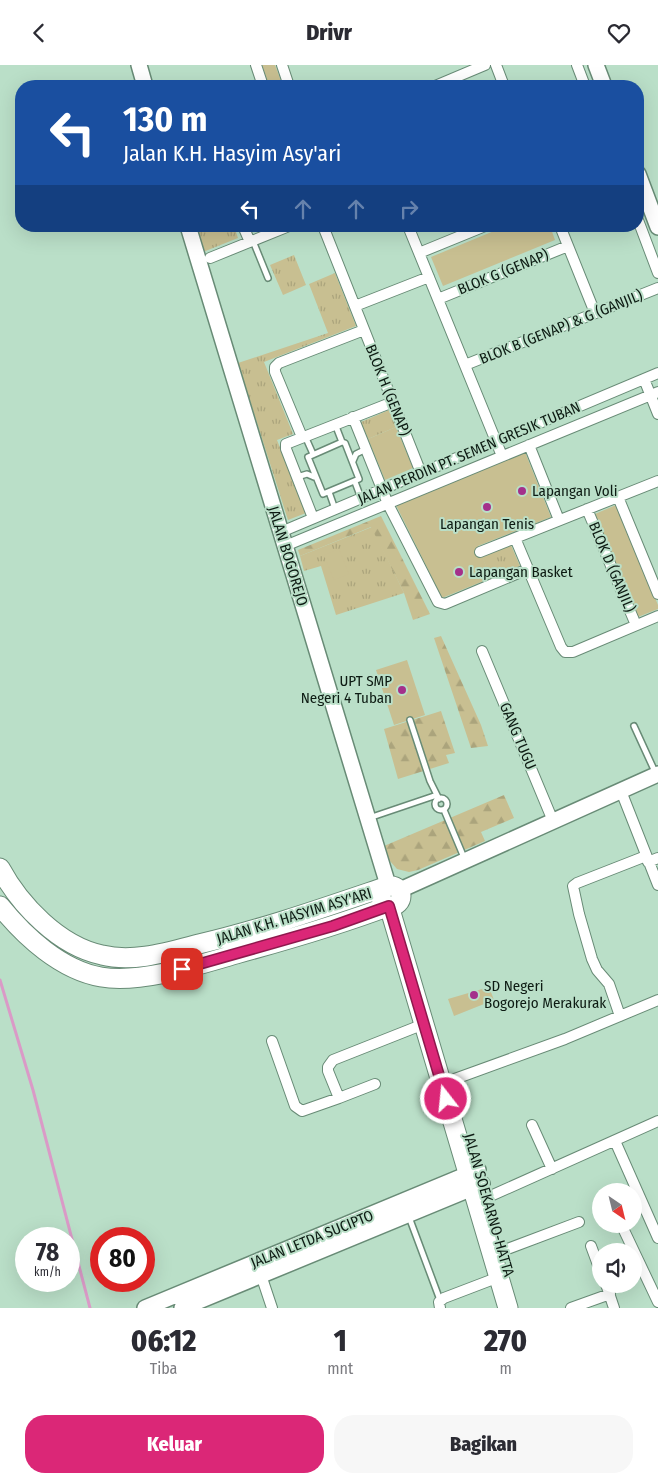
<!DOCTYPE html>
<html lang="id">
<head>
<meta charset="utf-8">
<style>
  :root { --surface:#fff; --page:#f7f7f7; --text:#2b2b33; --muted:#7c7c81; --accent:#db2777 }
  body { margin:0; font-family:"Fira Sans Condensed",sans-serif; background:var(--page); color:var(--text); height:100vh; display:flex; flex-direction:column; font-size:19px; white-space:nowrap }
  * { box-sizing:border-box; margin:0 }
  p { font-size:16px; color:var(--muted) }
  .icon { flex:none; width:28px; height:28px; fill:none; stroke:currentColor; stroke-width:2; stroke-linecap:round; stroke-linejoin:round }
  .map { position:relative; height:1243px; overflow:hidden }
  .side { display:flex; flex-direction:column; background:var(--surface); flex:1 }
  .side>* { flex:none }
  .banner { position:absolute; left:15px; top:15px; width:629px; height:152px; border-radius:20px; box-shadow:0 5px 20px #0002; background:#1a4fa0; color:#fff; overflow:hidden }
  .needle { width:32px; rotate:145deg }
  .controls { position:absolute; left:592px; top:1118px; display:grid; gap:10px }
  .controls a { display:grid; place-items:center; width:50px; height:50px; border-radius:50%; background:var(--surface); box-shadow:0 5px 20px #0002; font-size:25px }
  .speed { position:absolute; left:15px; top:1162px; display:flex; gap:10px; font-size:25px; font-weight:700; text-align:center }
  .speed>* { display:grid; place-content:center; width:65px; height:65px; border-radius:50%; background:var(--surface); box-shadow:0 5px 20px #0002; line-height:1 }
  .speed small { font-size:12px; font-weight:400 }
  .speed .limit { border:8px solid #d22; background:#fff; color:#111 }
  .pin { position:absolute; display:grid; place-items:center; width:42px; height:42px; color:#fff; margin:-21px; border-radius:10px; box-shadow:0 2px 8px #0006 }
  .me { position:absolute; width:55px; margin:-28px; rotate:344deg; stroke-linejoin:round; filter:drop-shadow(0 0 4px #0008) }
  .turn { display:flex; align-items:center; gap:18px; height:105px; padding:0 25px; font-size:22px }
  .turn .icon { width:65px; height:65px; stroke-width:2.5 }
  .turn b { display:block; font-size:35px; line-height:42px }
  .lanes { display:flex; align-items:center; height:48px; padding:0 25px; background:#0003; justify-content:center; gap:25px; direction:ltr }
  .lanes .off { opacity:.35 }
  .eta { display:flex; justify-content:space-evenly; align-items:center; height:85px; text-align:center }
  .eta b { font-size:30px; font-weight:800; line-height:35px }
  .action { display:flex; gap:10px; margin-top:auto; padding:10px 25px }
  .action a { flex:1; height:58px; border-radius:20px; background:var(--accent); color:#fff; font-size:20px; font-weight:800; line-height:58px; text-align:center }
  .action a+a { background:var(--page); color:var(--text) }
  header { display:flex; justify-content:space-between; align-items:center; height:65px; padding:0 25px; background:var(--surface); font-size:22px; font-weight:800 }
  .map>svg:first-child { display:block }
</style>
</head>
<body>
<header><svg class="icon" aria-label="back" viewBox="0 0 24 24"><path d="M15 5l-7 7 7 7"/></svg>Drivr<svg class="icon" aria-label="heart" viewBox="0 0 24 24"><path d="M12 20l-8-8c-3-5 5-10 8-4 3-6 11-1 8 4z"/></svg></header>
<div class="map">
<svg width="658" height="1243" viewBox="0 0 658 1243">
  <defs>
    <pattern id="grass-tufts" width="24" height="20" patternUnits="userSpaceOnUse" patternTransform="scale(1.25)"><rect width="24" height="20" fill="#c8bf91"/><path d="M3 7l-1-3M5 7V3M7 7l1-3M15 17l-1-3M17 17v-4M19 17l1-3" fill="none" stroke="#aba47c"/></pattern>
    <pattern id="forest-firs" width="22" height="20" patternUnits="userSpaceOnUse" patternTransform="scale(1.25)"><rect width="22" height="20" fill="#c8bf91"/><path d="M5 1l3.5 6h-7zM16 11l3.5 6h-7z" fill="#aba47c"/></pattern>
  </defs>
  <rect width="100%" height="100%" fill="#badfc8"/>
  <path fill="url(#grass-tufts)" d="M195 161H234L238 173 203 187Z
    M294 190 306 220 283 230 270 200Z
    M335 208 356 261 264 297 293 369 277 375 306 448 288 455 238 298 328 268 309 219Z
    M389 345 396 362 368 374 361 357Z
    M372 462 404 528 336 550 321 501 304 506 300 491Z
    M511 480 520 501 491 513 482 492Z"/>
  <path fill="url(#forest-firs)" d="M381 451 430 549 413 555 404 528 371 462 300 491 298 485Z
    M441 571 481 660 488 681 471 683 434 573Z
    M441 646 455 688 446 690 449 698 398 714 384 664Z
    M504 730 514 753 481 767 485 776 418 805 409 807 397 804 389 795 384 781Z"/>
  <path fill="#c8bf91" d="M262 0H275L283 21H269Z
    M506 161H550L555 175 443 221 431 192Z
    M396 362 413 403 385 415 368 374Z
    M525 387 551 452 478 481 491 513 442 533 396 440Z
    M616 440 658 540V544L638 552 595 449Z
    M339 484 349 509 334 515 324 490Z
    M407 595 425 650 394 660 376 605Z
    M489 922 494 935 454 951 448 934Z"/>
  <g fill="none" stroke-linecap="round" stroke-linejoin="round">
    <path stroke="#da9ac7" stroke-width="3" d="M0 915 33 1025 90 1243"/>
    <defs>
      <path id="lane" d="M253 176 268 213
        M335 359 342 377
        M305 371 313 389
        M342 377 345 378 359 414 323 429 308 392Z
        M353 396 356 389 366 384
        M297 412 307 409 314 412
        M355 417 361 433
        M329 427 335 444
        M410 655 430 716 439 734
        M634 661 656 709
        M435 739a6 6 0 1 1 12 0a6 6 0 1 1-12 0Z
        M444 745 465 795
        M369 753 437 730
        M409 1152 440 1235"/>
      <path id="street" d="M256 0 263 21
        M282 0 289 21
        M496 0 504 21
        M577 0 585 21
        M435 21 485 0
        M638 155 658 208
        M243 161 250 177
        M323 161 421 408
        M408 161 502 391
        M560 161 595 248
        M419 188 485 161
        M210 193 289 161
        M438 234 568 181
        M355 241 429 212
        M465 300 658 223
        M644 314 658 349
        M353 352 388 439 438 537 445 539 528 504
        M302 372 275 307V302L279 298 364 265
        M529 380 559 455
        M618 432 658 529
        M587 444 636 560
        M313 453 286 384V379L393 337
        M281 467 658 308
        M515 473 561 582 565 587H573L658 551
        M285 481 658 327
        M480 487 658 416
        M482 586 553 756
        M621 726 658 820
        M648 797 658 793
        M620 951 609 919 597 905 592 894 579 849 573 821 577 818 646 791
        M272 976 295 1041 302 1046 339 1033 328 1006V1002L333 995 424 959
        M452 1015 565 974 658 935
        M339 1033 375 1019
        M532 1060 552 1104
        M615 1076 658 1173
        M486 1133 658 1056
        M621 1159 658 1237
        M591 1181 601 1208
        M502 1186 579 1157
        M261 1210 272 1243
        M606 1219 614 1243
        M440 1243 439 1237 444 1233 499 1212
        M571 1243 610 1229"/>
      <path id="secondary" d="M139 0 145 21
        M596 0 604 21
        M638 109 658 162
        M188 161 388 820
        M400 825 658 709
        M145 1243 478 1105
        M182 1243 482 1119"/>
      <path id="highway" d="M0 803C20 840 59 881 102 890 133 898 168 887 199 879 263 864 323 843 385 822
        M381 831a10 10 0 1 1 20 0a10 10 0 1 1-20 0Z
        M0 841C25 872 61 905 101 912 140 919 198 900 236 889 287 875 339 860 389 841L508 1243"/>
    </defs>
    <use href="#lane" stroke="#688b76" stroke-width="8"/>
    <use href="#street" stroke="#688b76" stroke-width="12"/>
    <use href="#secondary" stroke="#688b76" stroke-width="18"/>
    <use href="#highway" stroke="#688b76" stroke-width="21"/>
    <use href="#lane" stroke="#fff" stroke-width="5"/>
    <use href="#street" stroke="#fff" stroke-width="10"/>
    <use href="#secondary" stroke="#fff" stroke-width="15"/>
    <use href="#highway" stroke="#fff" stroke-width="19"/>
  </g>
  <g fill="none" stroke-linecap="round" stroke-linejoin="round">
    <defs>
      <path id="route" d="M182 904 333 861 389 841 446 1034"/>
    </defs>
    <use href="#route" stroke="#8e194d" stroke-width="12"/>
    <use href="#route" stroke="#db2777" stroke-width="9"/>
  </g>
  <g fill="#a4308b" stroke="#badfc8" stroke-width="2">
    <circle cx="522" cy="426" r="5"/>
    <circle cx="487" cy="442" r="5"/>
    <circle cx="459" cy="507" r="5"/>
    <circle cx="402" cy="625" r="5"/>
    <circle cx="474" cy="930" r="5"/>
  </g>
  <g text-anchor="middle" stroke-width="4" stroke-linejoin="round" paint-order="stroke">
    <g font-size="15" fill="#0d1b13" stroke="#badfc8">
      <text transform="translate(503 207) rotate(-22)" y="5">BLOK G (GENAP)</text>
      <text transform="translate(561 262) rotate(-22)" y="5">BLOK B (GENAP) &amp; G (GANJIL)</text>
      <text transform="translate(388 325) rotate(68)" y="5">BLOK H (GENAP)</text>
      <text transform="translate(469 388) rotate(-23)" y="5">JALAN PERDIN PT. SEMEN GRESIK TUBAN</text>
      <text transform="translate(288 491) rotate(73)" y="5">JALAN BOGOREJO</text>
      <text transform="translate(612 502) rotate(67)" y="5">BLOK D (GANJIL)</text>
      <text transform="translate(518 671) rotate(67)" y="5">GANG TUGU</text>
      <text transform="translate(294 851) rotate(-17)" y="5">JALAN K.H. HASYIM ASY'ARI</text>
      <text transform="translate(489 1140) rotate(74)" y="5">JALAN SOEKARNO-HATTA</text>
      <text transform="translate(312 1174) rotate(-22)" y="5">JALAN LETDA SUCIPTO</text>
    </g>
    <g font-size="15" fill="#0d1b13" stroke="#badfc8" text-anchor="start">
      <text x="532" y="431">Lapangan Voli</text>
      <text x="487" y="464" text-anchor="middle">Lapangan Tenis</text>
      <text x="469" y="512">Lapangan Basket</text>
      <text x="392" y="621" text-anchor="end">UPT SMP<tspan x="392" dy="17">Negeri 4 Tuban</tspan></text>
      <text x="484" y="926">SD Negeri<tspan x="484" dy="17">Bogorejo Merakurak</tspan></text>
    </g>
  </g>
</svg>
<div class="controls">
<a><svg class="needle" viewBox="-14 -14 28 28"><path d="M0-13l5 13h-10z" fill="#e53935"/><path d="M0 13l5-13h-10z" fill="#7c7c81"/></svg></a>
<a><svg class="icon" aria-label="sound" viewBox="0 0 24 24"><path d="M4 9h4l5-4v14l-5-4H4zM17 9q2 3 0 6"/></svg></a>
</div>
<div class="speed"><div>78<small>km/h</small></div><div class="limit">80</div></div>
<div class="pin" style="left:182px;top:904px;background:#d93025"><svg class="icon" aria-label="arrive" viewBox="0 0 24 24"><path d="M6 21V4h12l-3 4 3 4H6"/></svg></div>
<svg class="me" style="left:446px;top:1034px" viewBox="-20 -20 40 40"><circle r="17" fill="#db2777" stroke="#fff" stroke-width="3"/><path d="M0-11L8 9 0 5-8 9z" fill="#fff"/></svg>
<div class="banner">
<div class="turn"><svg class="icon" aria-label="left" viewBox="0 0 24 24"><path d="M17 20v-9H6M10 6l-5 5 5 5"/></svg><div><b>130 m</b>Jalan K.H. Hasyim Asy'ari</div></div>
<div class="lanes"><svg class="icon" aria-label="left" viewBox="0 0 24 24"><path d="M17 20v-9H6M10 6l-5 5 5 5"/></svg><svg class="icon off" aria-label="ahead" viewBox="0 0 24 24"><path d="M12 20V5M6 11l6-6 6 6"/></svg><svg class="icon off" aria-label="ahead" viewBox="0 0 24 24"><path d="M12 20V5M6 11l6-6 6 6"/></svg><svg class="icon off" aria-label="right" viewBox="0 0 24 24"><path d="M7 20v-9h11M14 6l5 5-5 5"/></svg></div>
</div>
</div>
<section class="side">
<div class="eta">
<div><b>06:12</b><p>Tiba</p></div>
<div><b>1</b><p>mnt</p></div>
<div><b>270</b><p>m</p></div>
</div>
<div class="action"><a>Keluar</a><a>Bagikan</a></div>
</section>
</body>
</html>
